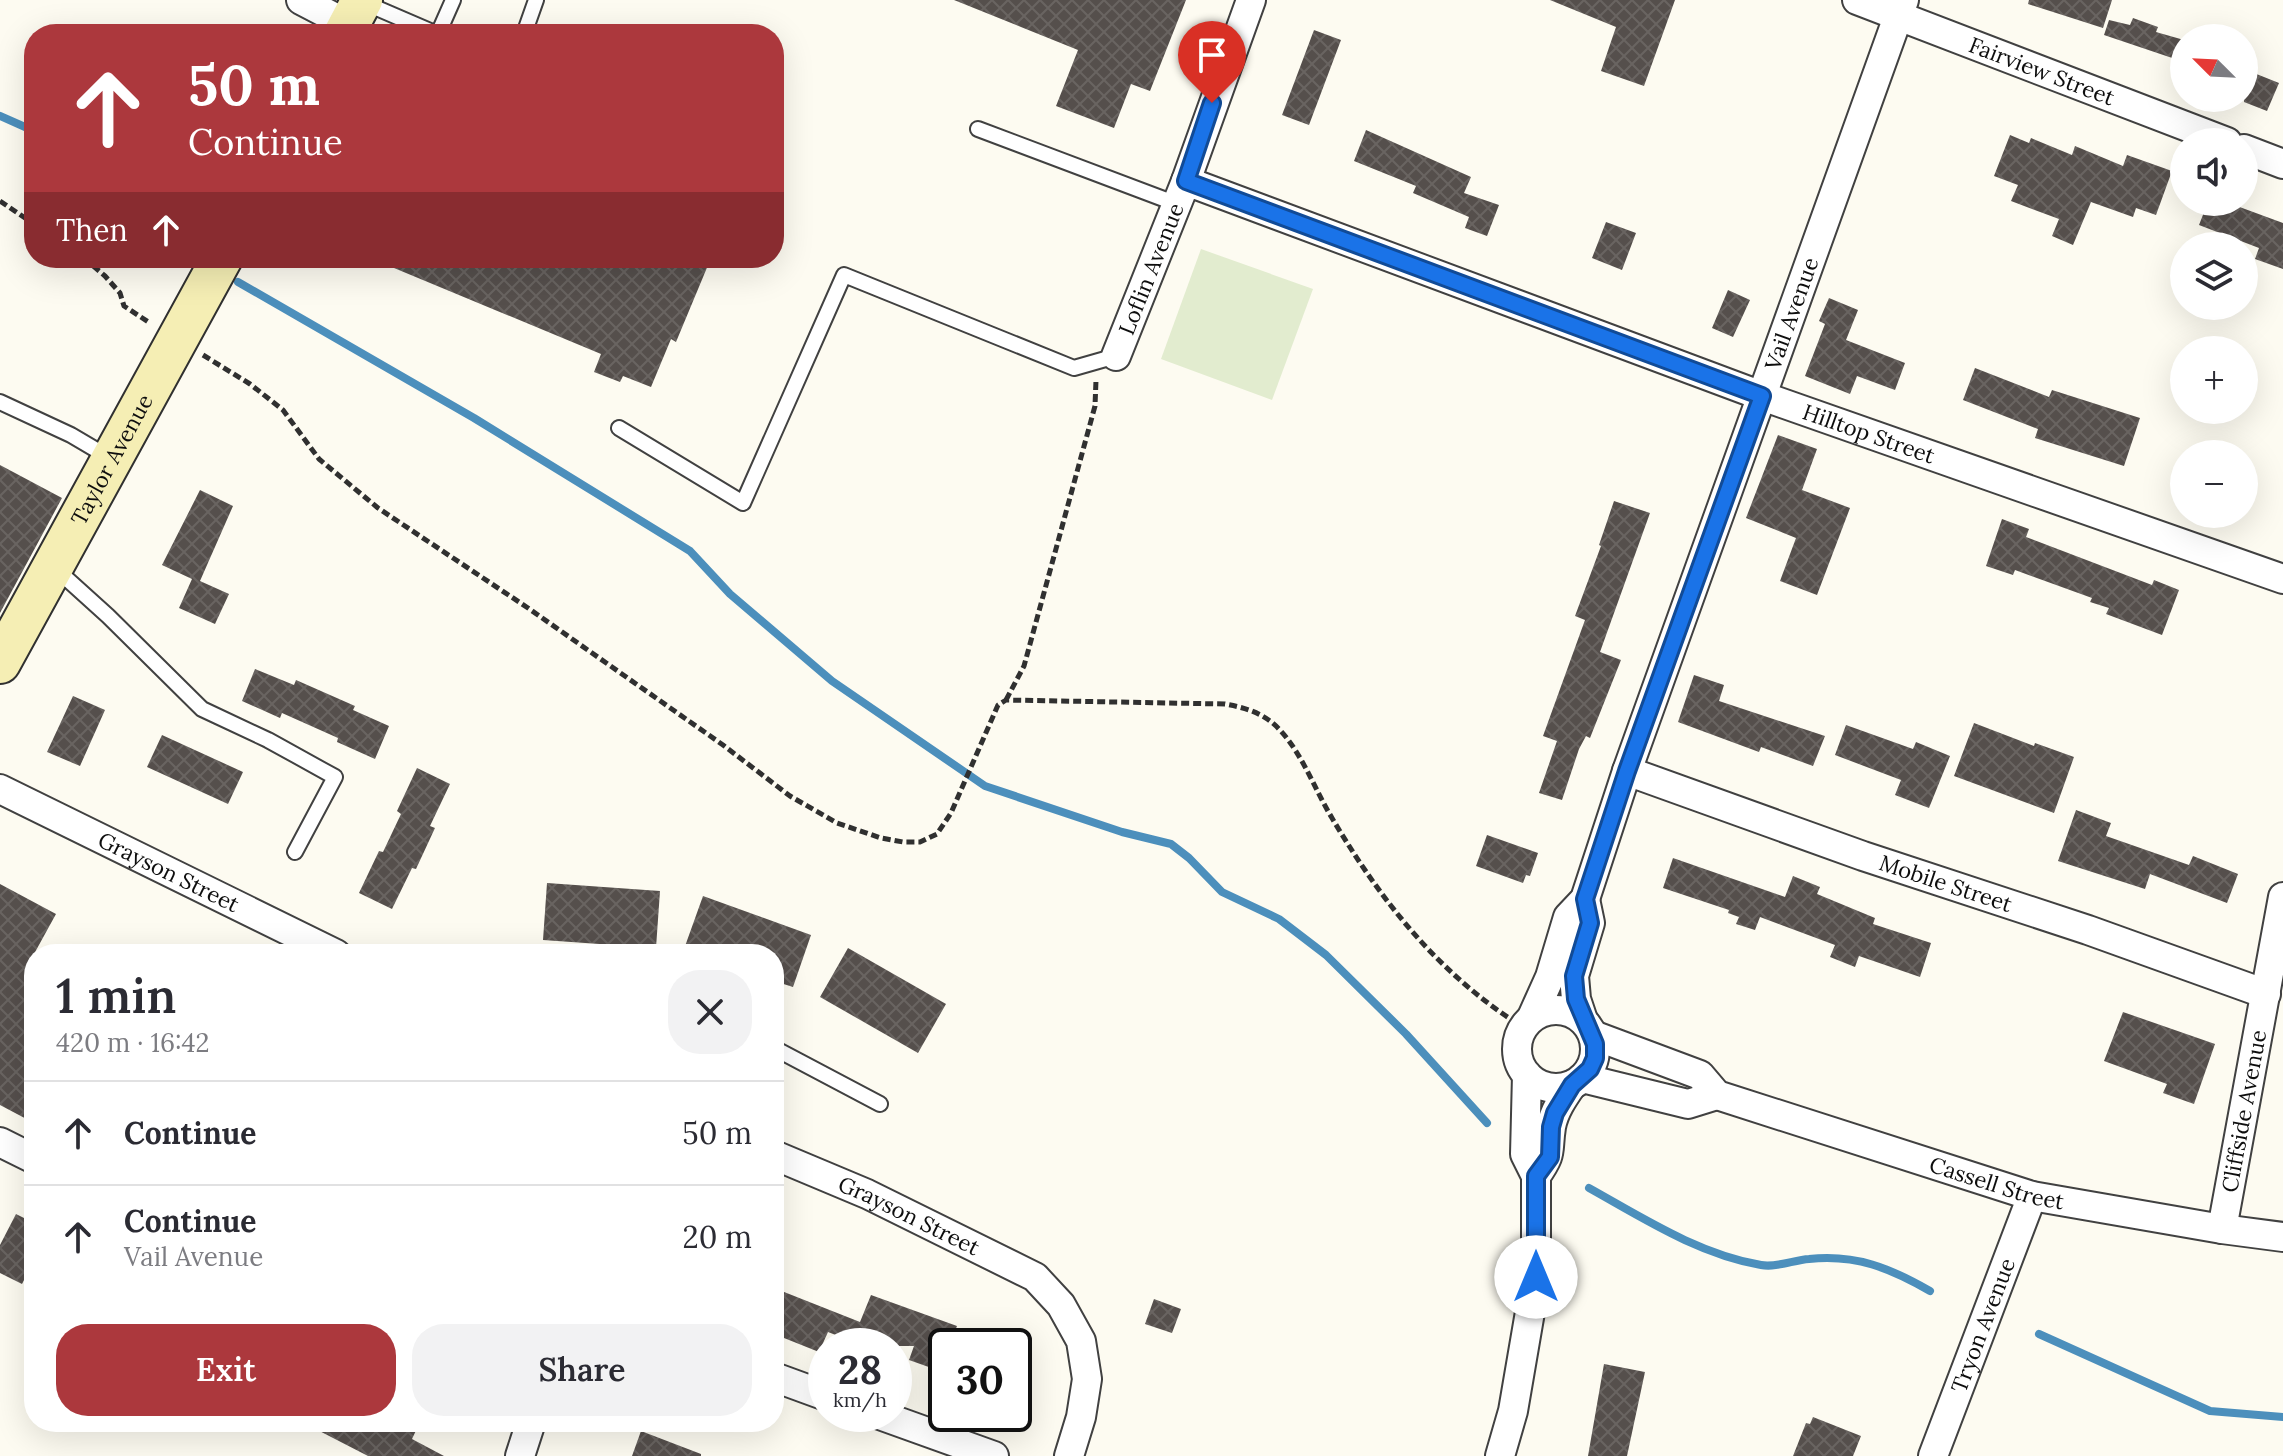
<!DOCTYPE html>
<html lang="en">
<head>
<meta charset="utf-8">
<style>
  :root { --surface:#fff; --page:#f2f2f3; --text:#2b2b33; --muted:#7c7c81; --line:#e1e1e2; --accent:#ac383d }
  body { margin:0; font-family:Lora,serif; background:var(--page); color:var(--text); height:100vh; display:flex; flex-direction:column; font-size:30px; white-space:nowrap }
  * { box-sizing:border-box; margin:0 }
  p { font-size:26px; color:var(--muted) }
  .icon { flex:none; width:44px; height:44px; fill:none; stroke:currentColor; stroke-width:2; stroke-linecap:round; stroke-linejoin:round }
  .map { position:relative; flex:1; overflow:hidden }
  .sheet { position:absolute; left:24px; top:944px; width:760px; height:488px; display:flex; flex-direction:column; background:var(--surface); border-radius:32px; box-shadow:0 8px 32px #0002 }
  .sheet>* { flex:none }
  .banner { position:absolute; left:24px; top:24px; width:760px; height:244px; border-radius:32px; box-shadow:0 8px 32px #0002; background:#ac383d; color:#fff; overflow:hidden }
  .needle { width:52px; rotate:294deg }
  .controls { position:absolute; left:2170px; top:24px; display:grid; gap:16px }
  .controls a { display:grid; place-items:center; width:88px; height:88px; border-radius:50%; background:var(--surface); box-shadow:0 8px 32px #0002; font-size:40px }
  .speed { position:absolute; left:808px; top:1328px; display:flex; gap:16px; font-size:40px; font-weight:700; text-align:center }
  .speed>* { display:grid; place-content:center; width:104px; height:104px; border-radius:50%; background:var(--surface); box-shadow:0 8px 32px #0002; line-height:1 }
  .speed small { font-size:20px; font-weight:400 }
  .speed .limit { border:4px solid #111; border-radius:12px; background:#fff; color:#111 }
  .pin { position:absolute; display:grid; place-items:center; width:68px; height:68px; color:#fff; margin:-82px -34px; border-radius:50% 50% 50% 0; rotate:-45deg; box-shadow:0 0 8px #0007 }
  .pin .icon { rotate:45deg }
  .me { position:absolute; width:88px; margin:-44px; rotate:0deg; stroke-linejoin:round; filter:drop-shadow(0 0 6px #0008) }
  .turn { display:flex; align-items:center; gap:28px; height:168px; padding:0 32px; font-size:36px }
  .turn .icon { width:104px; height:104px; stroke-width:2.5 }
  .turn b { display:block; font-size:56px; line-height:68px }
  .then { display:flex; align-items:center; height:76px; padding:0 32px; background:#0003; gap:16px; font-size:30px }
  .round { display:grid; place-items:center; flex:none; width:84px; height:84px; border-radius:32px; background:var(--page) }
  .headline { display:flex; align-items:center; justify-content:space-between; height:136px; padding:0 32px }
  h1 { font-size:48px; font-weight:600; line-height:60px }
  .button { display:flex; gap:16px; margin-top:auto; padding:16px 32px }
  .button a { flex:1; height:92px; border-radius:32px; background:var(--accent); color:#fff; font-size:32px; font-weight:600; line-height:92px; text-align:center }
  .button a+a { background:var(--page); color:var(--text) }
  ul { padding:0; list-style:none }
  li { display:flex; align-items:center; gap:24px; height:104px; padding:0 32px; border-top:2px solid var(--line) }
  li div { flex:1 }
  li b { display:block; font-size:30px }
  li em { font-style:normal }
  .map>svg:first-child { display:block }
</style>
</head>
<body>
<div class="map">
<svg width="2283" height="1456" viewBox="0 0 2283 1456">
  <defs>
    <pattern id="building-cross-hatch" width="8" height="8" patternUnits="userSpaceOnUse" patternTransform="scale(2)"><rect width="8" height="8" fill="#554f4c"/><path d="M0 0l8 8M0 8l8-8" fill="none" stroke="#696461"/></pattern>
  </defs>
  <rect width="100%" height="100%" fill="#fdfbf1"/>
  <path fill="#e2eccf" d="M1201 249 1313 289 1272 400 1161 359Z"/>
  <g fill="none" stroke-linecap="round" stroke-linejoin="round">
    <path stroke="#4c8fbc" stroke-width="8" d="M0 116 34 131
      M238 282 474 418 690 551 730 594 832 681 985 786 1122 832 1171 844 1189 858 1222 892 1279 919 1326 955 1406 1034 1487 1123
      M1589 1188C1643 1218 1698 1254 1761 1265 1776 1268 1794 1260 1809 1259 1856 1254 1890 1268 1930 1291
      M2039 1334 2210 1411 2283 1417"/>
  </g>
  <path fill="url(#building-cross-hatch)" d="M954 0H1186L1150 91 1131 84 1114 128 1056 106 1078 50Z
    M1550 0H1675L1644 86 1601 71 1616 27Z
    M2029 0H2112L2103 28 2028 4Z
    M2133 18 2158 27 2156 32 2184 40V62L2104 35 2109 20 2130 25Z
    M1314 30 1341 40 1309 125 1282 115Z
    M2244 69 2279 83 2267 111 2244 102Z
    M1366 130 1471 177 1464 193 1499 205 1487 236 1465 228 1469 217 1413 193 1416 186 1354 161Z
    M2010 135 2029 143 2031 138 2072 155 2075 146 2123 166 2127 155 2172 171 2156 215 2136 208 2133 217 2091 202 2073 245 2052 236 2059 219 2011 201 2018 185 1994 176Z
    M2208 202H2226L2283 223V269L2255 259 2259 248 2199 225Z
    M1606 222 1636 233 1622 270 1592 258Z
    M370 258H711L676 342 671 339 651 387 623 376 620 382 594 372 601 354Z
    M1728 290 1750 300 1733 337 1712 328Z
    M1829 298 1858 310 1846 340 1905 363 1895 390 1857 376 1850 394 1805 376 1825 324 1819 321Z
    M1975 368 2049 397 2052 390 2140 418 2124 466 2035 438 2038 429 1963 400Z
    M1778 435 1817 449 1802 490 1850 508 1817 595 1780 581 1796 538 1746 518Z
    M0 465 62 498 0 613Z
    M200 490 233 506 200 581 229 594 215 624 179 608 192 579 162 565Z
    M1614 501 1650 513 1600 652 1621 660 1590 738 1586 736 1579 749 1562 800 1539 793 1557 741 1543 736 1585 620 1575 616 1601 546 1599 545Z
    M2002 519 2029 529 2026 537 2152 585 2154 580 2179 590 2162 635 2106 614 2109 608 2090 602 2092 598 2015 570 2013 575 1986 566Z
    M255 669 294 685 296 680 355 706 353 710 389 726 375 759 337 742 338 738 282 713 280 718 242 701Z
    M1694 675 1724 685 1719 701 1825 736 1813 766 1761 747 1759 752 1678 722Z
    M73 696 105 710 80 766 47 752Z
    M1974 723 2034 746 2035 743 2074 757 2054 813 1954 776Z
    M1846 725 1913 749 1916 742 1950 756 1929 808 1895 795 1901 780 1835 755Z
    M162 735 243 772 228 804 147 767Z
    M417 768 450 784 430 826 435 828 416 869 412 868 392 909 359 893 379 851 383 852 401 814 397 811Z
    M2076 810 2111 823 2106 836 2189 865 2193 856 2238 874 2227 903 2150 874 2145 889 2058 861Z
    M1487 835 1538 853 1530 876 1526 875 1523 883 1476 866Z
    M1673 858 1785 897 1793 876 1820 887 1817 894 1875 918 1873 924 1931 943 1920 977 1859 956 1855 967 1830 957 1835 945 1760 917 1755 930 1736 924 1739 917 1728 913 1729 910 1663 888Z
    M547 883 660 891 656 948 543 940Z
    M0 884 56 914 34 954V1123L0 1105Z
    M703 896 811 935 793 987 774 981V954H699L684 949Z
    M848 948 946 1004 918 1053 820 997Z
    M2123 1012 2215 1044 2194 1104 2163 1093 2167 1084 2104 1061Z
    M16 1214 34 1223V1260L22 1284 0 1273V1245Z
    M774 1288 860 1322 871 1295 957 1326 949 1346H946V1354L940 1371 909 1360 914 1346H864L828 1332 819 1352 774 1334Z
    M1154 1299 1181 1309 1172 1333 1145 1324Z
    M1604 1364 1645 1372 1627 1456H1588Z
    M1813 1417 1861 1436 1853 1456H1793L1806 1423 1810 1424Z
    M302 1422H420L412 1439 444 1456H368Z
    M641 1431 701 1454V1456H632Z"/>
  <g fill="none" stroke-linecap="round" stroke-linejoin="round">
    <defs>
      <path id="lane" d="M365 3 437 34
        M438 34 453 0
        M524 34 536 0
        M978 129 1177 204
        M0 402 71 435 110 458
        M619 428 743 503 844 275 1074 368 1116 356
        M56 569 108 616 202 709 268 740 335 777 295 852
        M774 1048 880 1104"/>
      <g id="street">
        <path d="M301 0 349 25"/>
        <path id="s1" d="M1857 0 2227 142"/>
        <path d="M2244 149 2283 164"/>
        <path id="s2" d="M1186 181 1762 396 2283 579"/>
        <path id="s3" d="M1116 356 1186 181 1251 0"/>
        <path id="s4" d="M1627 771 1863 856 2088 930 2266 994"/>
        <path id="s5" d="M0 789 336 954"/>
        <circle cx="1556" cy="1049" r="39"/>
        <path id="s6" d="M1532 1017 1550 977 1568 917 1585 899 1627 771 1904 0"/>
        <path d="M1583 1020 1576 999 1574 976 1590 923 1585 899"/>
        <path id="s7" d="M1593 1035 1700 1075 1717 1095 2032 1196 2222 1229 2283 1237"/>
        <path d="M1582 1078 1688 1104 1717 1095"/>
        <path d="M0 1142 34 1159"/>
        <path id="s8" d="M774 1155 867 1194 1035 1277 1061 1305 1081 1341 1087 1379 1081 1417 1069 1456"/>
        <path d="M1536 1176C1553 1152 1547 1153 1551 1127 1554 1111 1563 1098 1572 1085"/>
        <path id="s9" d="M2222 1229 2283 897"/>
        <path d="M774 1377 826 1396"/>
        <path d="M877 1414 994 1456"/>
        <path d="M520 1456 531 1422"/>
        <path d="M1500 1456 1513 1411 1536 1277V1176L1525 1154 1527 1075"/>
        <path id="s10" d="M1933 1456 2032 1196"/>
      </g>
      <g id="secondary">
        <path d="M344 34 362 0"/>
        <path id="s11" d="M0 663 222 258"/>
      </g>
    </defs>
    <use href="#lane" stroke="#414141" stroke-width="18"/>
    <use href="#street" stroke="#414141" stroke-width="32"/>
    <use href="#secondary" stroke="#303030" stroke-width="44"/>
    <path stroke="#303030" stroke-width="5" stroke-dasharray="8 4" stroke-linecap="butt" d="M0 201 34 224
      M84 258 105 276 120 293 124 306 150 323
      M203 355 250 384 283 410 319 459 378 508 528 608 723 745 790 796 837 823 881 838 903 842H920L937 834 951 813 998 705 1006 700 1225 704C1246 708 1264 713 1279 729 1302 753 1315 790 1332 818 1378 896 1433 967 1509 1018
      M1006 700 1024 666 1095 406 1096 380"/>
    <use href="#lane" stroke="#fff" stroke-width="14"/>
    <use href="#street" stroke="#fff" stroke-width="28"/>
    <use href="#secondary" stroke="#f5eeb4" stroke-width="40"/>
  </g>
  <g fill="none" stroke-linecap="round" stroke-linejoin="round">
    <defs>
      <path id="route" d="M1212 103 1186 181 1762 396 1627 771 1585 899 1590 923 1574 976 1576 999 1595 1044V1058L1590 1069 1572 1085 1555 1113 1551 1127 1550 1157 1536 1176V1277"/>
    </defs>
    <use href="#route" stroke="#114b97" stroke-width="20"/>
    <use href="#route" stroke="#1a73e8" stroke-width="14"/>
  </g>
  <g text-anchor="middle" stroke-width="8" stroke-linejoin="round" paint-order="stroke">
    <g font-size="22" fill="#0e0e0e" stroke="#fff">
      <text dy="8" stroke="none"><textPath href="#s1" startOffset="198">Fairview Street</textPath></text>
      <text dy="8" stroke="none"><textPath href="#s3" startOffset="94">Loflin Avenue</textPath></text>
      <text dy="8" stroke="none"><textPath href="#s6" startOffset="752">Vail Avenue</textPath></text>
      <text dy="8" stroke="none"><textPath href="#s2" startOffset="728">Hilltop Street</textPath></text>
      <text dy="8" stroke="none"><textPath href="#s11" startOffset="232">Taylor Avenue</textPath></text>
      <text dy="8" stroke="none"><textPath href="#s5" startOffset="188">Grayson Street</textPath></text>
      <text dy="8" stroke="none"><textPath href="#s4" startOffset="338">Mobile Street</textPath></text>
      <text dy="8" stroke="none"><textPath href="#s9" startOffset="120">Cliffside Avenue</textPath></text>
      <text dy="8" stroke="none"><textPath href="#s7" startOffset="434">Cassell Street</textPath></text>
      <text dy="8" stroke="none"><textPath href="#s8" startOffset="148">Grayson Street</textPath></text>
      <text dy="8" stroke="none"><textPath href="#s10" startOffset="140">Tryon Avenue</textPath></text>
    </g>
  </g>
</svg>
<div class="controls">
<a><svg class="needle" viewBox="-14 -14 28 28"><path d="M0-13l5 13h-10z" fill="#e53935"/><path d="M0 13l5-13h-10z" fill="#7c7c81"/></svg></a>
<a><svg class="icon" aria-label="sound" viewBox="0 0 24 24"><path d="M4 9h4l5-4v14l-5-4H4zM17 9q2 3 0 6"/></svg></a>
<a><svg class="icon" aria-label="layers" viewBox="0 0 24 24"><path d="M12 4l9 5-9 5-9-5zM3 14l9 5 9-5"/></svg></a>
<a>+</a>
<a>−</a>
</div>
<div class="speed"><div>28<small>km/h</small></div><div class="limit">30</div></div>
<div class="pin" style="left:1212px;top:103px;background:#d93025"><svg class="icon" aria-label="arrive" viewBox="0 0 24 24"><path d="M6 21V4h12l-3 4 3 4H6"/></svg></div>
<svg class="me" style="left:1536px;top:1277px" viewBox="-20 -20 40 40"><circle r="19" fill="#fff"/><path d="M0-13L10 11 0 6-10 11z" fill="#1a73e8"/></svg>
<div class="banner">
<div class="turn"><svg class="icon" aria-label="ahead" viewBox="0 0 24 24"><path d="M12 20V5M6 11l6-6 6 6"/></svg><div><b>50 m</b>Continue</div></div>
<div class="then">Then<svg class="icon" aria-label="ahead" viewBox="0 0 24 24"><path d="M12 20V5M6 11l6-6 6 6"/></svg></div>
</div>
<section class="sheet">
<div class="headline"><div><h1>1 min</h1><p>420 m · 16:42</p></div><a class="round"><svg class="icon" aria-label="close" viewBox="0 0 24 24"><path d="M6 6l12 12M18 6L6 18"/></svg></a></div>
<ul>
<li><svg class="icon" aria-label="ahead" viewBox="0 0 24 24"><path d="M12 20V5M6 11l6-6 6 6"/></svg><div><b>Continue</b></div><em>50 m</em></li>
<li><svg class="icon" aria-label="ahead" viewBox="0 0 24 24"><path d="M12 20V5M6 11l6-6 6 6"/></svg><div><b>Continue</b><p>Vail Avenue</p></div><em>20 m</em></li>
</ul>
<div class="button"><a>Exit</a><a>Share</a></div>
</section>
</div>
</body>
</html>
